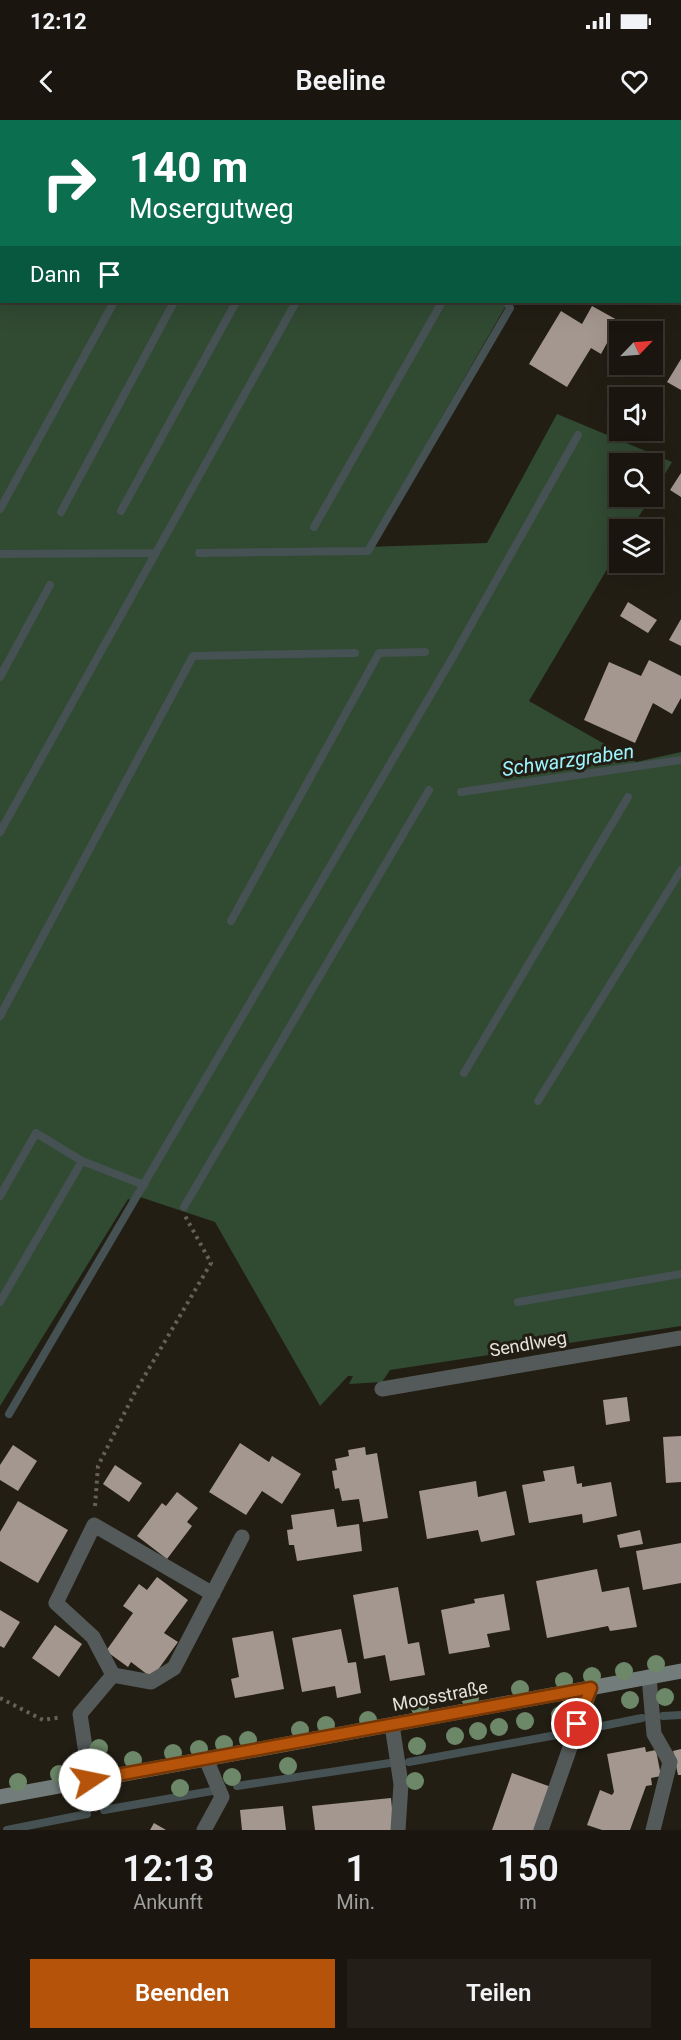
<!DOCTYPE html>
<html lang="de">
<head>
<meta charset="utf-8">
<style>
  :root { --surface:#1a160f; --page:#231f18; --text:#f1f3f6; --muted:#9f9f9e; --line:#38352f; --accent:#b45309 }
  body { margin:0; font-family:Roboto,sans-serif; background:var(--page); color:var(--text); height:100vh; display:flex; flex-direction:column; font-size:22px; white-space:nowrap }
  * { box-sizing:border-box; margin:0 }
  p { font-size:20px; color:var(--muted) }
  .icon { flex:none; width:33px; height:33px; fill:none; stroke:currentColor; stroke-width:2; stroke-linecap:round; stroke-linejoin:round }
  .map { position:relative; height:1710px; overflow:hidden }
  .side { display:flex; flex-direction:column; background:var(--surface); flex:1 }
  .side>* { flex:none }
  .top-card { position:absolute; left:0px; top:0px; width:681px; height:183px; box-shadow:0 6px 24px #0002,0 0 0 2px var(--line); background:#0b6e4f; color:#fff; overflow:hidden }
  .needle { width:39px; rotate:65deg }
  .buttons { position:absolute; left:609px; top:201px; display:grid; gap:12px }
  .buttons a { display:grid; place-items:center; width:54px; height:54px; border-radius:0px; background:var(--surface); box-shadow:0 6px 24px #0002,0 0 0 2px var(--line); font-size:30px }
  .pin { position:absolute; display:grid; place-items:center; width:51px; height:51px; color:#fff; margin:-26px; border:3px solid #fff; border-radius:50%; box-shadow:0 2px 6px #0007 }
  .me { position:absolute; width:66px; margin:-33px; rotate:79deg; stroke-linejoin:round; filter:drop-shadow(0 0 4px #0008) }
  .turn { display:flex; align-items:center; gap:21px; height:126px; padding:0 30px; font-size:27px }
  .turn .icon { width:78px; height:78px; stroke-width:2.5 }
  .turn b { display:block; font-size:42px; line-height:51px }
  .then { display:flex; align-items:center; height:57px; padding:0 30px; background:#0003; gap:12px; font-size:22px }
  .eta { display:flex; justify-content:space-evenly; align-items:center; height:102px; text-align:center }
  .eta b { font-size:36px; font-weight:600; line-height:42px }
  .cta { display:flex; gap:12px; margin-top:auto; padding:12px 30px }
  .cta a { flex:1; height:69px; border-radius:0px; background:var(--accent); color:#fff; font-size:24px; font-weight:600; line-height:69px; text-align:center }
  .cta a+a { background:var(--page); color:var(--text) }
  .status { display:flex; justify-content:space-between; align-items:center; height:42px; padding:0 30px; background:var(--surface); direction:ltr }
  .status svg { height:16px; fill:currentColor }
  header { display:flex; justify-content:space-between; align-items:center; height:78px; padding:0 30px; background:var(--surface); font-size:27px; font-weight:600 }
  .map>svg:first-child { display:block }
</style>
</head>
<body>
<div class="status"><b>12:12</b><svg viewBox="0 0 49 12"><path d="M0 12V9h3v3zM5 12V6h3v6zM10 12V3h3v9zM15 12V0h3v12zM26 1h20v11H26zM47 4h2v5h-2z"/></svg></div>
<header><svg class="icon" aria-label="back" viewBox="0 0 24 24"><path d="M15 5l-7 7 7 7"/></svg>Beeline<svg class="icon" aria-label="heart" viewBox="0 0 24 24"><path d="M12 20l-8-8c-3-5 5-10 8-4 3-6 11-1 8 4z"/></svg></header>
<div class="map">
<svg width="681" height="1710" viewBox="0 0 681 1710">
  <rect width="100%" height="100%" fill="#231e14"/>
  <path fill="#314a32" d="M0 0H681V178L680 2H2V182H508L367 427 487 423 557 294 672 342 653 374 652 344H620V376L651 377 631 409 620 410 619 429 529 581 636 642 681 632V1206L390 1250 382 1262 349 1264 353 1256H348L320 1286 215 1102 134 1075 131 1080 128 1079 0 1286Z"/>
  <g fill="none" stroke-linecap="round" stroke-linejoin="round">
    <path stroke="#455152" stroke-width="8" d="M40 2 41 0
      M209 2 210 0
      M395 2 396 0
      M452 2 453 0
      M511 2 512 0
      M621 2 622 0
      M680 19 681 16
      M0 73 2 70
      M680 140 681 138
      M0 389 114 182
      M121 391 236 182
      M61 392 174 182
      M314 407 442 182
      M199 433 368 431 510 188 507 182
      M0 434 156 433
      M0 557 50 465
      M461 672 681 640
      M0 712 296 182
      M231 801 379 533 425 532
      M0 896 193 536 355 533
      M464 953 628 677
      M538 981 681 750
      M0 1076 36 1013 82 1041
      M184 1087 429 670
      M0 1182 82 1041 144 1065
      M518 1182 681 1154
      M9 1294 454 535 578 315
      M663 1596 681 1595
      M597 1607 642 1598
      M409 1642 573 1612
      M237 1666 390 1643
      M104 1690 212 1671
      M7 1710 87 1694"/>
  </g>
  <path fill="#a4978f" d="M592 186 619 201 601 234 591 228 567 267 529 244 561 191 582 204Z
    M681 239V270L667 262Z
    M681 353V377L670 370Z
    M628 482 657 500 648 513 620 496Z
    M681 499V526L669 520Z
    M649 540 681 556V578L672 594 653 583 635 623 584 600 609 542 641 556Z
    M627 1277 630 1301 606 1305 603 1280Z
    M681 1316V1362L666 1363 663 1317Z
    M240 1323 269 1342 272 1336 301 1354 282 1384 262 1371 246 1395 209 1372Z
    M13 1325 37 1341 18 1371 0 1360V1345Z
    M365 1327 366 1335 377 1333 388 1398 363 1402 359 1379 342 1381 339 1368 335 1369 332 1351 337 1350 335 1339 349 1336 348 1330Z
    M115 1345 142 1363 129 1382 103 1364Z
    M574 1346 577 1364 582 1363V1367L611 1362 617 1396 583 1403 582 1394 529 1403 522 1365 545 1361 543 1351Z
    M476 1361 478 1377 506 1371 515 1415 481 1422 478 1410 427 1419 419 1371Z
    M177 1372 198 1388 187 1402 192 1406 167 1439 137 1416 162 1383 166 1386Z
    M18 1381 68 1410 38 1463 0 1441V1412Z
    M334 1389 337 1407 359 1404 362 1431 297 1441 294 1425H289L287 1410 293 1409 291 1395Z
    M640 1410 643 1424 620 1428 617 1415Z
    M681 1423V1463L643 1470 636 1431Z
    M597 1449 602 1472 629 1467 637 1507 610 1511 608 1506 547 1518 536 1461Z
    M157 1457 188 1480 164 1513 178 1522 152 1558 131 1542 128 1547 106 1531 133 1493 123 1486 139 1464 147 1470Z
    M398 1467 408 1524 419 1522 425 1555 390 1561 385 1535 364 1539 353 1475Z
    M504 1474 510 1510 487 1514 490 1527 449 1534 441 1490 475 1483 474 1479Z
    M0 1490 20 1502 4 1528 0 1526Z
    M55 1505 82 1524 59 1557 32 1538Z
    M341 1509 348 1543 356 1542 361 1573 337 1578 335 1566 302 1572 292 1518Z
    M273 1511 284 1569 235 1578 231 1559 239 1557 232 1518Z
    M645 1627 646 1632 656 1630 661 1656 651 1658 652 1665 646 1666 630 1710H602L587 1705 600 1670 612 1675 614 1672 607 1634Z
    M681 1629V1655H678L673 1631Z
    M512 1653 554 1668 539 1710H492Z
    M391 1678 394 1710H315L312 1686Z
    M283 1686 286 1710H242L240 1690Z
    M154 1703 166 1710H150Z"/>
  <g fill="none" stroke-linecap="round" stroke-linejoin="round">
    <path stroke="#656158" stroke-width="4" stroke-dasharray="3 4.5" stroke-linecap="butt" d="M603 2V0
      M95 1386 98 1346 134 1274 211 1143 184 1094
      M0 1578 43 1600 62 1597"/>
    <path stroke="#545a59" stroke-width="15" d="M113 1555 93 1517 56 1483 94 1405 213 1474
      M649 1557 654 1614 670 1642 653 1710
      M392 1605 401 1664 398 1710
      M90 1660 80 1594 113 1555 151 1562 174 1548 242 1417"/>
    <path stroke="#545a59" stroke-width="15" d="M680 172 681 173
      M382 1269 681 1218
      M204 1710 222 1677 206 1639
      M541 1710 591 1568"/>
    <path stroke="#727c7a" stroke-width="15" d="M0 1677 681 1551"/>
  </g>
  <g fill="#6d8868">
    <circle cx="656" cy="1544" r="9"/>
    <circle cx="624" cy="1551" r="9"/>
    <circle cx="592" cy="1556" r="9"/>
    <circle cx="564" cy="1561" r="9"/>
    <circle cx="520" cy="1569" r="9"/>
    <circle cx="665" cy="1577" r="9"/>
    <circle cx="470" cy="1578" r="9"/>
    <circle cx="630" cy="1580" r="9"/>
    <circle cx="420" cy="1588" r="9"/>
    <circle cx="560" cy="1595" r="9"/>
    <circle cx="368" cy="1600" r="9"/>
    <circle cx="525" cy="1601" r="9"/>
    <circle cx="326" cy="1605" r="9"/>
    <circle cx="499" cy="1607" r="9"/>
    <circle cx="300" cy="1610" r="9"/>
    <circle cx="478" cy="1611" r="9"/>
    <circle cx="455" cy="1616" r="9"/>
    <circle cx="248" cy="1620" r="9"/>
    <circle cx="224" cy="1624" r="9"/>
    <circle cx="417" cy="1626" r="9"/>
    <circle cx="99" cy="1628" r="9"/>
    <circle cx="199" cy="1629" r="9"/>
    <circle cx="173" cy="1633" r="9"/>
    <circle cx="133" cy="1640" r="9"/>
    <circle cx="288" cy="1646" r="9"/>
    <circle cx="59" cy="1654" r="9"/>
    <circle cx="232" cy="1657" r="9"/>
    <circle cx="415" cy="1661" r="9"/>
    <circle cx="18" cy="1662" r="9"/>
    <circle cx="180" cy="1668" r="9"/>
  </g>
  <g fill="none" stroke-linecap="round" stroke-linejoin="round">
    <defs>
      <path id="route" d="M90 1660 591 1568 577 1604"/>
    </defs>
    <use href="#route" stroke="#753606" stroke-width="15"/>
    <use href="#route" stroke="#b45309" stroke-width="10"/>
  </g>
  <g text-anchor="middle" stroke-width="6" stroke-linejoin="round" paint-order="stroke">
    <g font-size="18" fill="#e5e2db" stroke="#231e14">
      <text transform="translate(528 1224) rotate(-10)" y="6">Sendlweg</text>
      <text transform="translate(440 1576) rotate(-11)" y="6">Moosstraße</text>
    </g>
    <g font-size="20" font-style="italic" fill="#9cf4ff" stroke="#231e14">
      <text transform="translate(568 640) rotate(-8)" y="7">Schwarzgraben</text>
    </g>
  </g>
</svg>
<div class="buttons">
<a><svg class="needle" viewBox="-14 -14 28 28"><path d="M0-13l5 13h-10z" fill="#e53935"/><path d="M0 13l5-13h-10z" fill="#9f9f9e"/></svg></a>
<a><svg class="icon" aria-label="sound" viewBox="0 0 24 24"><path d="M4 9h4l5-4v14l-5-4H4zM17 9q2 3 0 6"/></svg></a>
<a><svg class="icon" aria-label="search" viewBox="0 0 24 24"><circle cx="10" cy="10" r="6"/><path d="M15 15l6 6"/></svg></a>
<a><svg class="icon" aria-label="layers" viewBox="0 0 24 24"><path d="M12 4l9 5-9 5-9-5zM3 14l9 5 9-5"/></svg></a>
</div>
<div class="pin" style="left:577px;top:1604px;background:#d93025"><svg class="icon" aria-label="arrive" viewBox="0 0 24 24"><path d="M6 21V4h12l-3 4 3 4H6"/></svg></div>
<svg class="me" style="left:90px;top:1660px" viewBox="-20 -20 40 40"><circle r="19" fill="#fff"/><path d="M0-13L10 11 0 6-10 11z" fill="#b45309"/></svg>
<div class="top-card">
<div class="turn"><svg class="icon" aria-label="right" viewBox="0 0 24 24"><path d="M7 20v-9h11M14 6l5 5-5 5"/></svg><div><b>140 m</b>Mosergutweg</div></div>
<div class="then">Dann<svg class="icon" aria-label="arrive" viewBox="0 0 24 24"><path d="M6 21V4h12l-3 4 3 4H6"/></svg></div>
</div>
</div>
<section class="side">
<div class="eta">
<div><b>12:13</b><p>Ankunft</p></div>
<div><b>1</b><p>Min.</p></div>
<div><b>150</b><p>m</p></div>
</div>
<div class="cta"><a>Beenden</a><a>Teilen</a></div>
</section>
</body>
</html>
